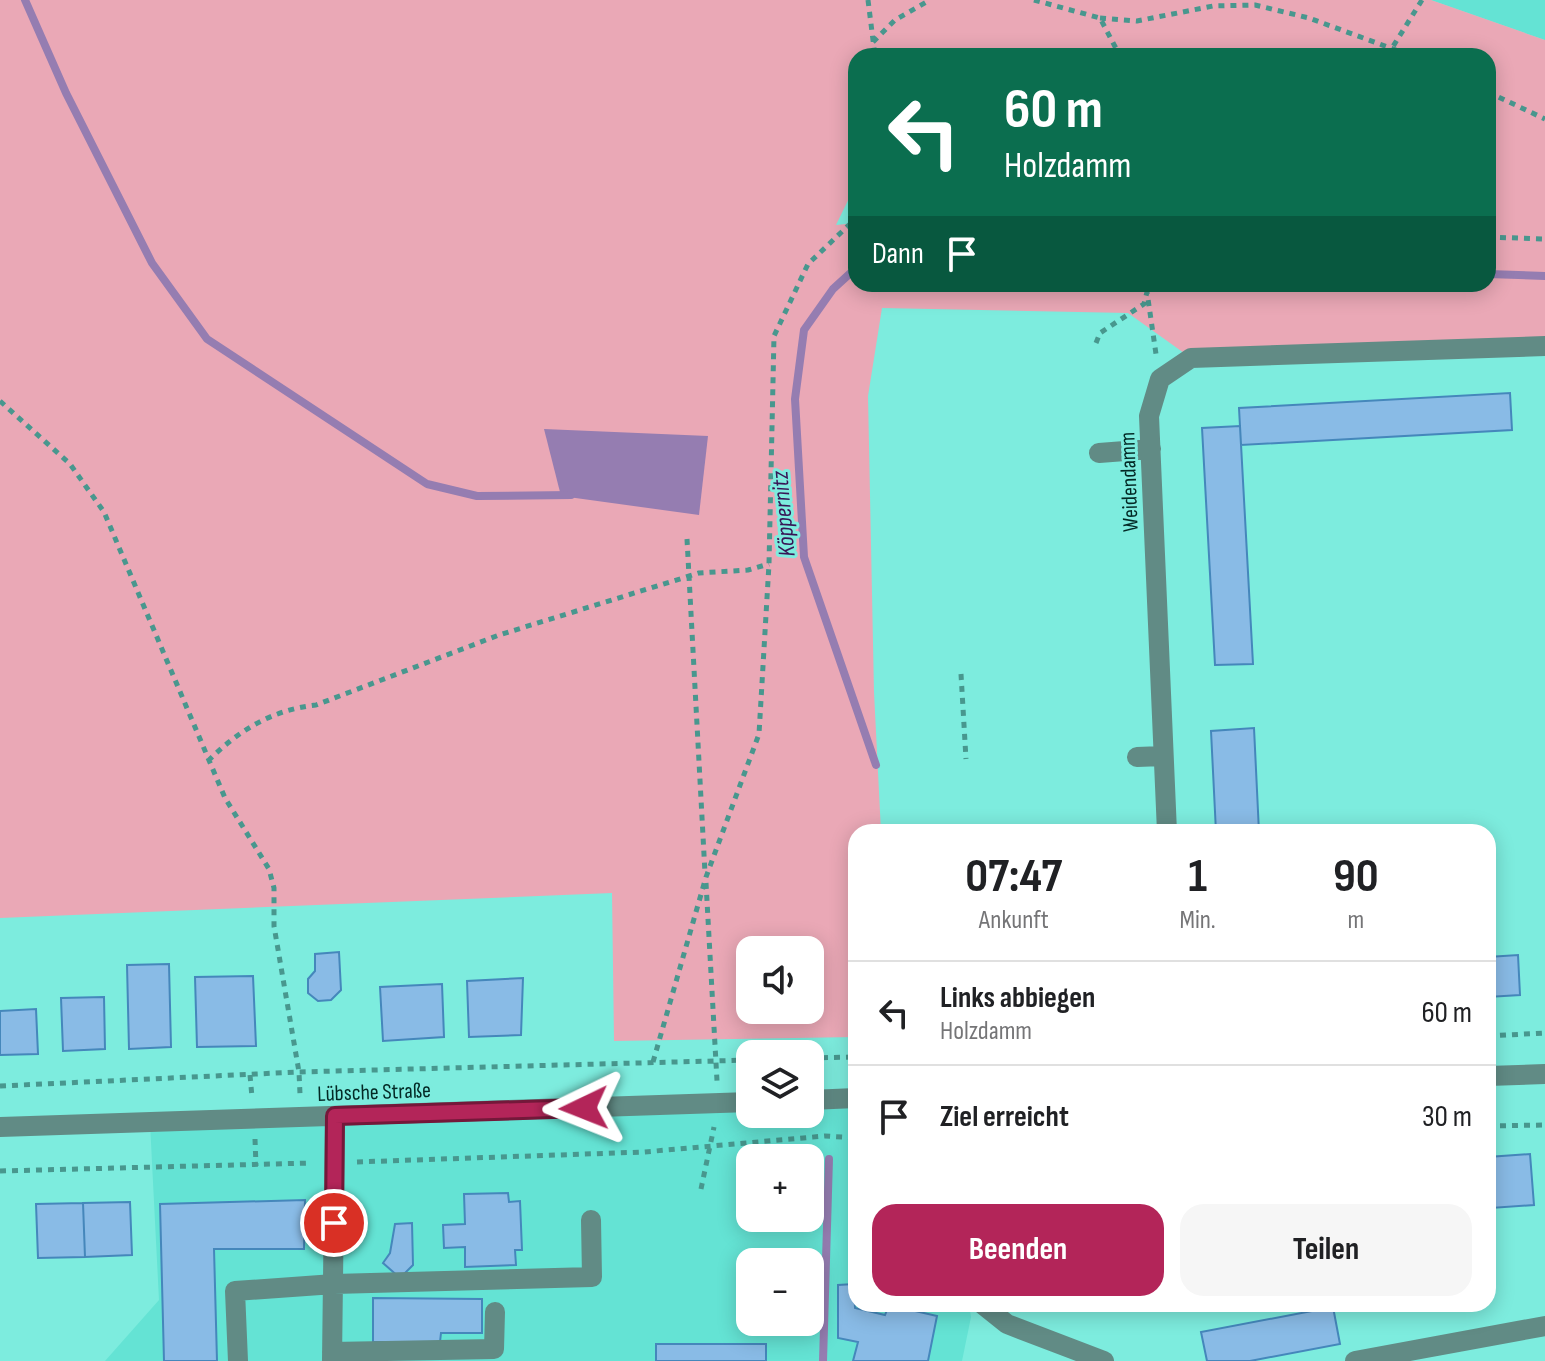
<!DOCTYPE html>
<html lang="de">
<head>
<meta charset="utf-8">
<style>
  :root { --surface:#fff; --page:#f6f6f6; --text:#202124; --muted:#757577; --line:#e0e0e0; --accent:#b32559 }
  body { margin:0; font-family:"Sofia Sans Condensed",sans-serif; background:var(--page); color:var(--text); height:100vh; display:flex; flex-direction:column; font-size:30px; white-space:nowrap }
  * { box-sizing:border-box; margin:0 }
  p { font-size:26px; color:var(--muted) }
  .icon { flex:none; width:44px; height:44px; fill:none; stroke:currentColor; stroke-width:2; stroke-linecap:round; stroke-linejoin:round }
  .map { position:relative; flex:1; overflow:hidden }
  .sheet { position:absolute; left:848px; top:824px; width:648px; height:488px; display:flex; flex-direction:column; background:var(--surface); border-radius:24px; box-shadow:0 4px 20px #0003 }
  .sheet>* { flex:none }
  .hud { position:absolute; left:848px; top:48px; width:648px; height:244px; border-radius:24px; box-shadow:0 4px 20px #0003; background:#0b6e4f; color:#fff; overflow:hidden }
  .fabs { position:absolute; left:736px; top:936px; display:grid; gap:16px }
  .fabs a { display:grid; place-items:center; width:88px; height:88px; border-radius:16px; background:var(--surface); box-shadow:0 4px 20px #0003; font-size:40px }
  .pin { position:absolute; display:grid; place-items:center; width:68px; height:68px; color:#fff; margin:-34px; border:4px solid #fff; border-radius:50%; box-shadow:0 2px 8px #0007 }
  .me { position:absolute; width:88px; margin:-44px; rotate:268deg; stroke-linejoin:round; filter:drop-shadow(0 0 6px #0008) }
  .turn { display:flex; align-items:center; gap:28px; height:168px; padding:0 24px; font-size:36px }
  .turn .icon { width:104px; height:104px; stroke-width:2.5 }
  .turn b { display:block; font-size:56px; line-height:68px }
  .then { display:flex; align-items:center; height:76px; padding:0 24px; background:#0003; gap:16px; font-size:30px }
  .eta { display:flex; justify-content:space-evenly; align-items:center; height:136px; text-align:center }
  .eta b { font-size:48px; font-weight:700; line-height:56px }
  .primary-button { display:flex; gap:16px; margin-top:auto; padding:16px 24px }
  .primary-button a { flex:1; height:92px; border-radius:24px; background:var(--accent); color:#fff; font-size:32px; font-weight:700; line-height:92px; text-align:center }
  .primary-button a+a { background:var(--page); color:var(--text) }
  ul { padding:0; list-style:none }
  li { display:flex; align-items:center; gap:24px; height:104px; padding:0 24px; border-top:2px solid var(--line) }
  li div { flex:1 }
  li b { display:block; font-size:30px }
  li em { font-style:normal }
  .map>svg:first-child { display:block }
</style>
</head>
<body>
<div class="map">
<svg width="1545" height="1361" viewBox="0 0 1545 1361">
  <rect width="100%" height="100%" fill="#7decde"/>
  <path fill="#64e3d4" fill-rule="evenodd" d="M1431 0H1545V40Z
    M856 1098V1304H969L971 1317 962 1361H105L159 1300 150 1123 750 1102V1114H810V1100ZM750 1158H810V1218H750ZM750 1262H810V1322H750Z"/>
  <path fill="#eaa8b6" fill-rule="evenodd" d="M0 0H1431L1545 40V346L1191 358 1128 313 882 308 868 396 874 692 881 832H856V1037L614 1041 612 893 0 918ZM856 56H1488V284H856V223L836 225 856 184ZM750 950H810V1010H750Z"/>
  <path fill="#957db1" d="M544 429 708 436 699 515 561 496Z"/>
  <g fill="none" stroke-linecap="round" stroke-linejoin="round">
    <path stroke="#957db1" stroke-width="8" d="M25 0 66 93 152 263 207 339 427 484 477 496 571 495
      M856 268 833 289 804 330 795 399 804 557 876 765
      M1488 274 1545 276
      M823 1361 829 1159"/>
  </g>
  <path fill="#89bbe6" stroke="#4587bb" stroke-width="2" d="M1510 393 1512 430 1241 445 1239 408Z
    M1240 426 1253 664 1215 665 1202 428Z
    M1254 728 1259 832H1216L1211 731Z
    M339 952 341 990 331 1000 318 1001 308 993V979L315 971V954Z
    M1518 955 1520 995 1488 997V957Z
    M169 964 171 1047 129 1049 127 965Z
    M253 976 256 1046 197 1047 195 977Z
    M523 978 521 1035 469 1037 467 981Z
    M442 984 444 1037 383 1041 380 987Z
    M104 997 105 1049 63 1051 61 998Z
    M36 1009 38 1054 0 1055V1011Z
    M1530 1154 1534 1205 1491 1208 1488 1157Z
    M508 1193 509 1202 520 1201 522 1250H515L516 1265 465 1267V1247L444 1248 443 1225 465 1224 464 1194Z
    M305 1200 304 1249H214L217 1361H164L160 1204Z
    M130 1202 132 1255 85 1257 83 1203Z
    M83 1203 85 1257 38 1258 36 1204Z
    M412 1223 413 1265 400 1278 383 1263 390 1253 395 1224Z
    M854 1284 855 1308 885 1315 889 1305 937 1316 928 1361H853L858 1342 838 1338V1285Z
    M373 1298 482 1299V1333H441L440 1342H373Z
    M1333 1307 1340 1344 1250 1361H1207L1201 1332Z
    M656 1344H766V1361H656Z"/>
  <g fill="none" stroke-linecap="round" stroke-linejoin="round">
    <path stroke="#48978e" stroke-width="5" stroke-dasharray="6 6" stroke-linecap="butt" d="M868 0 875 56
      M1034 0 1100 18 1120 56
      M1100 18 1137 21 1213 6 1255 5 1309 18 1412 56
      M873 42 895 20 930 0
      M1387 56 1422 0
      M1488 92 1545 119
      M1488 237 1545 239
      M1147 284V292
      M1096 343 1100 333 1144 304 1147 292 1156 354
      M0 401 70 464 104 512 225 798 269 869 274 888V926L299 1072 300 1094
      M687 539 705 873
      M961 674 966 759
      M208 761C239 730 272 710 316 705L499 635 699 573 748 570 769 564
      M706 883 717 1081
      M1488 1036 1545 1033
      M810 1058 856 1057
      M653 1062 706 877 759 734 769 564 774 336 808 264 850 224 856 206
      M250 1075 252 1097
      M0 1086 299 1072 750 1060
      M1488 1126 1545 1125
      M255 1139 256 1166
      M357 1162 644 1152 825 1136 856 1138
      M0 1171 311 1163
      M701 1189 714 1127"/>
    <path stroke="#618b85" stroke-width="20" d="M1099 453 1151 449
      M1137 757 1163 756
      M1167 832 1149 416 1160 379 1191 358 1545 346
      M1488 1076 1545 1074
      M810 1100 856 1098
      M0 1127 750 1102
      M982 1304 1007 1324 1104 1361
      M332 1352 494 1349 495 1312
      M238 1361 235 1291 334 1284 592 1277 591 1220
      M332 1361 335 1116
      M1355 1361 1545 1326"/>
  </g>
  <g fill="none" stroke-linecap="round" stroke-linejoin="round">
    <defs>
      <path id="route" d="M334 1223 335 1116 584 1108"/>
    </defs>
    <use href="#route" stroke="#74183a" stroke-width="20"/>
    <use href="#route" stroke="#b32559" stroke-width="14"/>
  </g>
  <g text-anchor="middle" stroke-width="6" stroke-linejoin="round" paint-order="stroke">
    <g font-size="22" fill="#032925" stroke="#7decde">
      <text transform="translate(1128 482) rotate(-92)" y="8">Weidendamm</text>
      <text transform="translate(374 1091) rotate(-2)" y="8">Lübsche Straße</text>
    </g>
    <g font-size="24" font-style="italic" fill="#381555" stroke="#7decde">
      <text transform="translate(783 514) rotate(-95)" y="8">Köppernitz</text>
    </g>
  </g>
</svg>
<div class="fabs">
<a><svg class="icon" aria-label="sound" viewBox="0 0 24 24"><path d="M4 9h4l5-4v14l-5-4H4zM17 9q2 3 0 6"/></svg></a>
<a><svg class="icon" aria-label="layers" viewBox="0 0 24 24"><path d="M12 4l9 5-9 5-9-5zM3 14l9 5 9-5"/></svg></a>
<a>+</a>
<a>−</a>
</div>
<div class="pin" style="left:334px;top:1223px;background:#d93025"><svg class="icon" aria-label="arrive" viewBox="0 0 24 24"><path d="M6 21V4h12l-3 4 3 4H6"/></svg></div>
<svg class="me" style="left:584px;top:1108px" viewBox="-20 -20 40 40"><path d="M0-17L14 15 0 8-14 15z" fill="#b32559" stroke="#fff" stroke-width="4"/></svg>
<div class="hud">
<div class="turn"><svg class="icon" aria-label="left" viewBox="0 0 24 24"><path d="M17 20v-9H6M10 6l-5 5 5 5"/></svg><div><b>60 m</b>Holzdamm</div></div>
<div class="then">Dann<svg class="icon" aria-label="arrive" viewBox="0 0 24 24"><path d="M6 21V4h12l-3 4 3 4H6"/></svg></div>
</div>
<section class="sheet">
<div class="eta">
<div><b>07:47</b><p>Ankunft</p></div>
<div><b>1</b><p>Min.</p></div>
<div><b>90</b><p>m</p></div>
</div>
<ul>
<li><svg class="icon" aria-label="left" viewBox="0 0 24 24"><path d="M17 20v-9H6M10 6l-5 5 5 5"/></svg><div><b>Links abbiegen</b><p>Holzdamm</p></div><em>60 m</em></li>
<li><svg class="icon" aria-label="arrive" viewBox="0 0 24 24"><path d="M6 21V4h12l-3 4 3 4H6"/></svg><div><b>Ziel erreicht</b></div><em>30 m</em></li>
</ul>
<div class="primary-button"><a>Beenden</a><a>Teilen</a></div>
</section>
</div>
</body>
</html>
